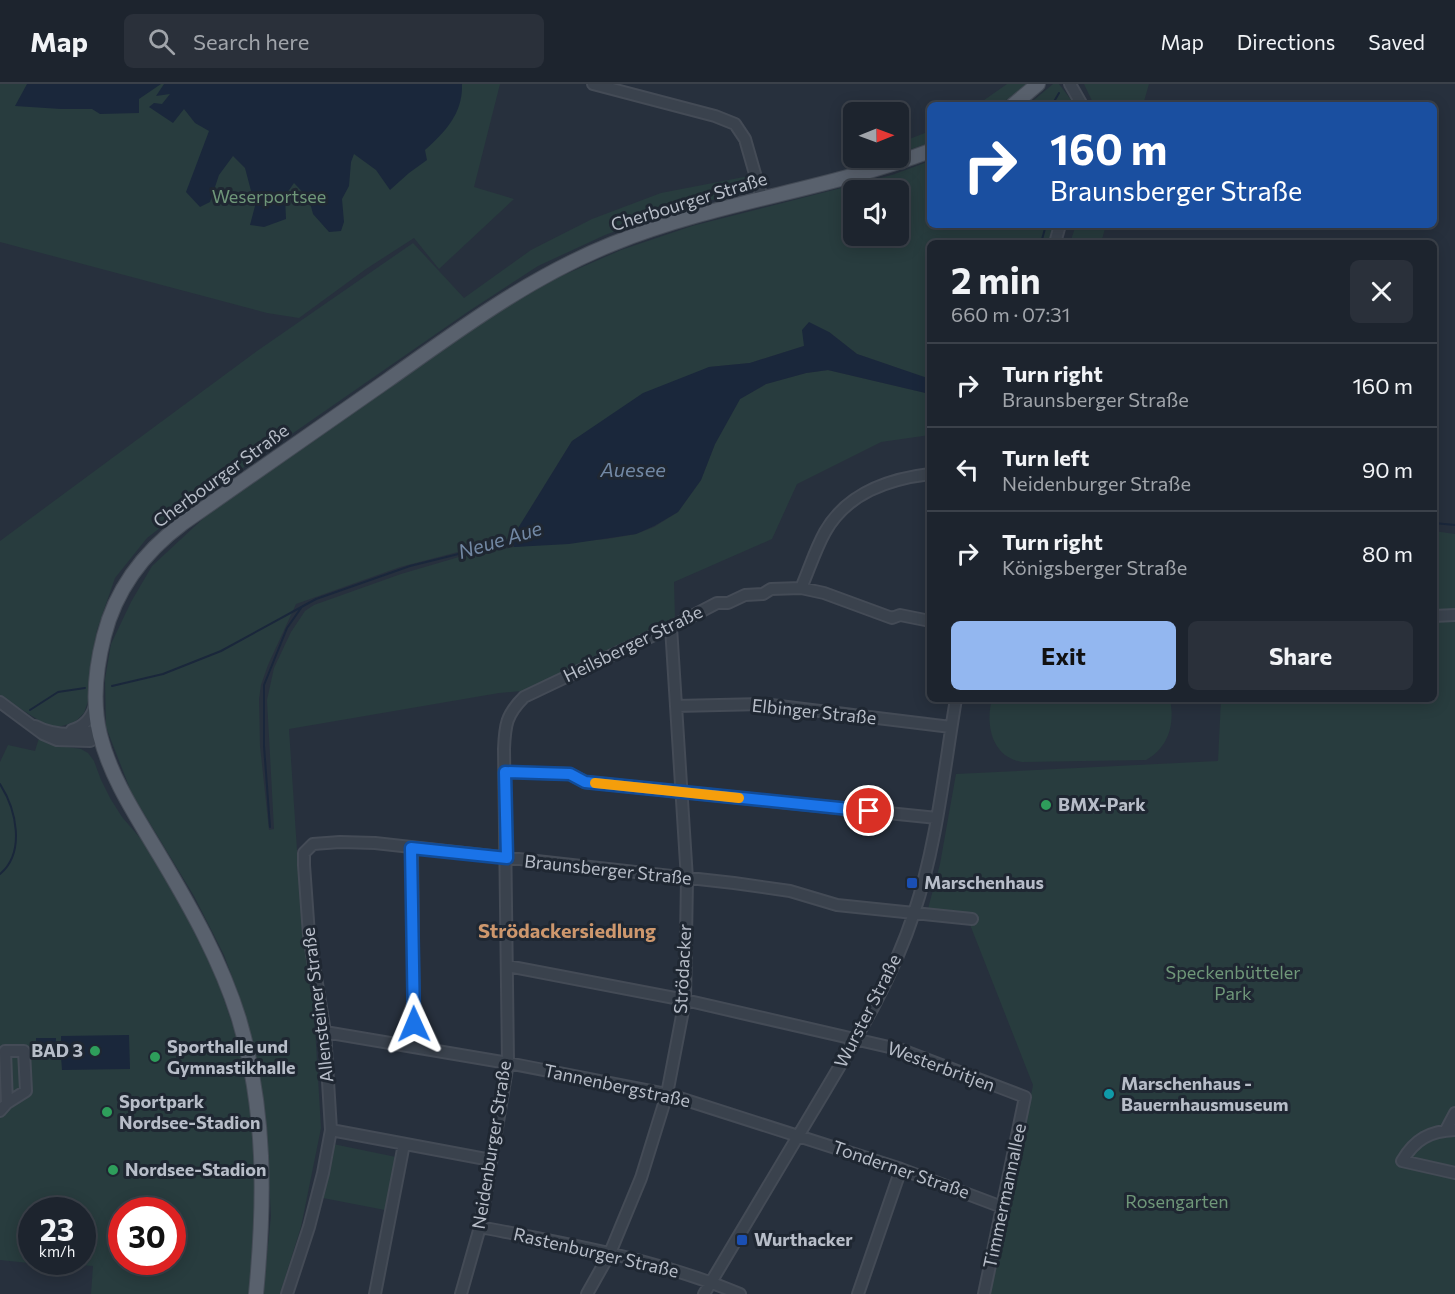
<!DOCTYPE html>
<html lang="en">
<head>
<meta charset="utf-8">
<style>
  :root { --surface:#1d242e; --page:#2a303a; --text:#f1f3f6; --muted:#a0a4aa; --line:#3b414a; --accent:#93b7f0 }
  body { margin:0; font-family:Commissioner,sans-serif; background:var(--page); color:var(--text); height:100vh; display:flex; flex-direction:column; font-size:22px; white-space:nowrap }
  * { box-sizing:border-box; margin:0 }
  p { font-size:20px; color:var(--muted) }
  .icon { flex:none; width:33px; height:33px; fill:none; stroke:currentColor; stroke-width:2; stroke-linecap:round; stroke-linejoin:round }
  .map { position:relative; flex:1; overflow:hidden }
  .side { position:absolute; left:927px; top:156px; width:510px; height:462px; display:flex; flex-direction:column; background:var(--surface); border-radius:9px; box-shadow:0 3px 15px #0003,0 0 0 2px var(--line) }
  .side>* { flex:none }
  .guide { position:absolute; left:927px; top:18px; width:510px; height:126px; border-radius:9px; box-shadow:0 3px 15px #0003,0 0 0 2px var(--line); background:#1a4fa0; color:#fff; overflow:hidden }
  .needle { width:39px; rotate:89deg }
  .fabs { position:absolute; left:843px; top:18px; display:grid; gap:12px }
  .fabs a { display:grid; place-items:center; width:66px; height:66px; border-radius:9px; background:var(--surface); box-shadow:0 3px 15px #0003,0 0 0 2px var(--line); font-size:30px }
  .speed { position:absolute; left:18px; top:1113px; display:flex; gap:12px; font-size:30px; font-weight:700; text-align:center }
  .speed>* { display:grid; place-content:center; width:78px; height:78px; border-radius:50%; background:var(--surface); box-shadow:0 3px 15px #0003,0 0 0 2px var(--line); line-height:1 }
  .speed small { font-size:15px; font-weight:400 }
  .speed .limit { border:9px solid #d22; background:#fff; color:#111 }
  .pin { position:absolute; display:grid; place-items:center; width:51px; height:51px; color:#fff; margin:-26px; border:3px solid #fff; border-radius:50%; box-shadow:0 2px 6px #0007 }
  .me { position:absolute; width:66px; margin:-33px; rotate:359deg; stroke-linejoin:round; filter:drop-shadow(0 0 4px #0008) }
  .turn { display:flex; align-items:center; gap:21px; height:126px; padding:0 24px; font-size:27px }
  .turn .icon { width:78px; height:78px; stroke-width:2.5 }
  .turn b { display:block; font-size:42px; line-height:51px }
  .round { display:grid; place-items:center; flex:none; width:63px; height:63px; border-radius:9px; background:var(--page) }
  .headline { display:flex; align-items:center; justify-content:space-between; height:102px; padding:0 24px }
  h1 { font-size:36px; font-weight:700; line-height:45px }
  .primary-button { display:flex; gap:12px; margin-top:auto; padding:12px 24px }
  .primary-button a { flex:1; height:69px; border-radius:9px; background:var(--accent); color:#111; font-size:24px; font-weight:700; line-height:69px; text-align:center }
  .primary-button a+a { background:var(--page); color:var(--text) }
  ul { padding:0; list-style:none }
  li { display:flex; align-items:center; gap:18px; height:84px; padding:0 24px; border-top:2px solid var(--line) }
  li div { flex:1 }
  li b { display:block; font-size:22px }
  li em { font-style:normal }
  header { display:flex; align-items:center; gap:36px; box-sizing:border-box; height:84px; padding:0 30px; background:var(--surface); border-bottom:2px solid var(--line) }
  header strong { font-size:28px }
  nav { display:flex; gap:33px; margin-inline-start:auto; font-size:21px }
  .search { width:420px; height:54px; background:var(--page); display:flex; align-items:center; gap:15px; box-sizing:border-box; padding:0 21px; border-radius:9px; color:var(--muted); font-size:22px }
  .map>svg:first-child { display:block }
</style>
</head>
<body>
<header>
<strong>Map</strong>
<div class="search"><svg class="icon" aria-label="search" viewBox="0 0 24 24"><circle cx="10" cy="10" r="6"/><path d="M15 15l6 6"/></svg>Search here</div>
<nav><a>Map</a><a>Directions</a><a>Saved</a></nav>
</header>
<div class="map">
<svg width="1455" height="1210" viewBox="0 0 1455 1210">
  <rect width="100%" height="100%" fill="#27303d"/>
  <path fill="#283c3e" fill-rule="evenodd" d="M0 0H500L474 103 514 115 439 185 414 154 366 185 299 234 267 229 0 158Z
    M1007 0H1027L1000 21H977Z
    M1053 0H1059L1075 21H1028Z
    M1084 0H1149L1143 21H1094Z
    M930 47V59L899 69V59Z
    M853 72 854 74H884L854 83 850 73Z
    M930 77V141H1057L1051 159H930V295L857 270 829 248 804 262 750 279 709 283 572 357 512 454 400 483 296 520 268 581 261 601 259 615 260 662 269 746 274 745 267 616 274 584 291 548 305 527 314 521 401 490 459 473 514 463 607 455 636 450 654 443 678 428 701 396 715 360 740 315 766 300 806 289 828 286 930 310V351L881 358 797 400 772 455 674 498 675 535 522 607 499 609 289 645 302 842 312 893 321 1044 301 1143 280 1210H263L271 1132 266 1040 260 997 241 917 224 871 194 812 132 710 106 643 105 595 111 560 131 518 152 482 207 431 480 238 557 194 621 166 692 142 892 91ZM854 106H898V152H854Z
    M749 92 738 109 668 128 605 151 538 182 469 227 191 420 147 454 115 494 97 546 91 581 88 617 84 629 75 638 62 642H48L0 612V457L257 267 413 159 464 214 531 166 592 135 661 109Z
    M1076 141H1106L1101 159H1070Z
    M1434 447 1455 450V1210H988L1008 1127 1033 1001 969 838 926 832 940 780 956 690 1218 677 1221 615H1434Z
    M992 615H1170C1175 640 1169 663 1146 676L1022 678C992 673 985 641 992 615Z
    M39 654 54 661 81 665 88 669 94 677 101 696 110 714 122 733 147 762 165 790 210 874 236 951 246 990 254 1035 257 1105 251 1210H91L93 1182 42 1178H82V1126H32V1178H38V1180L0 1176V678L8 661 35 667ZM122 1126H172V1178H122Z
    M333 1060 396 1073 385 1126 323 1114Z"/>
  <path fill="#1a273b" d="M27 0H161L139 15V29L100 30 92 25H61L15 22Z
    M164 0H462C463 29 446 47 425 66L427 76 409 89 390 106 376 86 354 70 351 78 349 102 342 115 344 138 341 147 329 148 313 130 309 115 294 99 285 112 286 135 264 143 250 141 255 122 245 84 233 72 219 91 210 118 200 123 186 108 209 47 195 39 184 25 173 39 149 23 154 19 162 20 170 10 156 12Z
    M809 238 829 248 857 270 930 295V310L828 286 806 289 766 300 740 315 715 360 701 396 678 428 654 442 636 450 569 460 514 463 512 454 572 357 643 309 709 283 750 279 804 262 802 246Z
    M129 951 130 985 62 986 61 973 36 974V954H56V958H61V952Z"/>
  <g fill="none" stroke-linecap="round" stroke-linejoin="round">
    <path stroke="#1a273b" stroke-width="2" d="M1052 21 1059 9
      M1041 159 1046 141
      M1434 439 1455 441
      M112 602 163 590 221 567 316 515 410 482 515 456
      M30 626 58 608 85 604
      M0 700C16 725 26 768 0 790
      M270 743 264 662V601L287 544 301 524"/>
    <defs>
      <path id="minor" d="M593 0 715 32 735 40 745 55 762 114
        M1070 0 1082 21
        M1055 159 1060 141
        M801 504C809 486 815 466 825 448 847 409 888 395 930 390
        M1434 532 1455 531
        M0 618 43 650 57 656 90 657 96 654 100 649C90 645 80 650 70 650 57 650 46 648 35 642
        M676 622 763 620 951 643
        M72 646C84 642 91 635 95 622
        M505 688 570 690 585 698 937 734
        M412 764 414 963
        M507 882 685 916 902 966 1025 1013 984 1210
        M325 948 508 979 667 1010 901 1085 1002 1123
        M0 1027 7 1019 26 1007 24 967H5L7 1019
        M331 1046 491 1076
        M1446 1046 1455 1029
        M1455 1046C1430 1047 1415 1055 1402 1077L1455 1089
        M480 1143C568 1160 657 1175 740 1210
        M287 1210 309 1143 323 1089 331 1046 325 948 309 851 304 781V769L313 760 340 758 375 759 734 799 790 807 837 821 972 835
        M375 1210 404 1060
        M461 1210 480 1143 508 979 504 665C505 641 506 631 524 613L671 543 717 519H728L745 511 763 510 771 505 801 504 824 509 892 534 900 531 930 537
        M587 1210 610 1169 641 1094 667 1010 685 916 687 795 671 543
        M704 1210C741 1149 777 1088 813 1027 851 963 891 900 914 829 937 760 944 686 956 615
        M858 1210 901 1085"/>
      <path id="major" d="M1013 21 1038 0
        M256 1210C265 1116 266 1027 239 935 221 877 191 824 160 772 137 733 111 695 100 651 92 619 96 583 104 552 116 504 144 468 183 439 251 391 320 344 388 296 460 245 530 193 612 160 715 118 827 106 930 67"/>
    </defs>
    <use href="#minor" stroke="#444b56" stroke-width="14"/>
    <use href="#major" stroke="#444b56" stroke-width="16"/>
    <use href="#minor" stroke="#3a424d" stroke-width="10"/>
    <use href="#major" stroke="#59616d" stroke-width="14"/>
  </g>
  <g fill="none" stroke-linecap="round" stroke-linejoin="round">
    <defs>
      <path id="route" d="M414 940 411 764 507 774 505 688 570 690 585 698 869 727"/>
    </defs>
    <use href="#route" stroke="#114b97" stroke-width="15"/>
    <use href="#route" stroke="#1a73e8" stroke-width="10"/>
    <path stroke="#f59e0b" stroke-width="10" d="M595 699 739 714"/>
  </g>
  <g fill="#2e9e5b" stroke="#1f2732" stroke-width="2">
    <circle cx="1046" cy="721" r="6"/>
    <circle cx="95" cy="967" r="6"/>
    <circle cx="155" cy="973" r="6"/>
    <circle cx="107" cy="1028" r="6"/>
    <circle cx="113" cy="1086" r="6"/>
  </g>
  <g fill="#1a4fb4" stroke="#1f2732" stroke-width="2">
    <rect x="906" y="793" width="12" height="12" rx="3"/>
    <rect x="736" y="1150" width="12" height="12" rx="3"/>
  </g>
  <circle fill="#0f9aa8" stroke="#1f2732" stroke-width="2" cx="1109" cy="1010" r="6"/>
  <g text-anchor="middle" stroke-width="6" stroke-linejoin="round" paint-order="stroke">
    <g font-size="18" fill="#6f9779" stroke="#1f2732">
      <text x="269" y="119">Weserportsee</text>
      <text x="1233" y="895">Speckenbütteler<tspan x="1233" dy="21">Park</tspan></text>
      <text x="1177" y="1124">Rosengarten</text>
    </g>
    <g font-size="18" fill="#b7bdc8" stroke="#1f2732">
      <text transform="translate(689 118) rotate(-17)" y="6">Cherbourger Straße</text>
      <text transform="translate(221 392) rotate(-36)" y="6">Cherbourger Straße</text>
      <text transform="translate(633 560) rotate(-26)" y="6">Heilsberger Straße</text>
      <text transform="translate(814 628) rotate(6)" y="6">Elbinger Straße</text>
      <text transform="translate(608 786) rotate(6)" y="6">Braunsberger Straße</text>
      <text transform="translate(683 885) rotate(-87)" y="6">Strödacker</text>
      <text transform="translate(318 921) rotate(-97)" y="6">Allensteiner Straße</text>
      <text transform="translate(868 927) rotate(-63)" y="6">Wurster Straße</text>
      <text transform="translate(941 983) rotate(20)" y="6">Westerbritjen</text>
      <text transform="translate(617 1002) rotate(12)" y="6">Tannenbergstraße</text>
      <text transform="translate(492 1061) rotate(-81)" y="6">Neidenburger Straße</text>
      <text transform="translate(901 1086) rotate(19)" y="6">Tonderner Straße</text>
      <text transform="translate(1005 1112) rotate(-78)" y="6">Timmermannallee</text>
      <text transform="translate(596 1169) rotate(13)" y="6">Rastenburger Straße</text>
    </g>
    <g font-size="18" font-weight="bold" fill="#b7bdc8" stroke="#1f2732" text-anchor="start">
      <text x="1058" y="727">BMX-Park</text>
      <text x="924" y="805">Marschenhaus</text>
      <text x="167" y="969">Sporthalle und<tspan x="167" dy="21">Gymnastikhalle</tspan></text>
      <text x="83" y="973" text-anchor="end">BAD 3</text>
      <text x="1121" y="1006">Marschenhaus -<tspan x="1121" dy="21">Bauernhausmuseum</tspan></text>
      <text x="119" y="1024">Sportpark<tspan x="119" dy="21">Nordsee-Stadion</tspan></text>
      <text x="125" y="1092">Nordsee-Stadion</text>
      <text x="754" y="1162">Wurthacker</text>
    </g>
    <g font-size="20" font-style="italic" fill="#7288a4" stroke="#1f2732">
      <text x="633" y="393">Auesee</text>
      <text transform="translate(500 456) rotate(-17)" y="7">Neue Aue</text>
    </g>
    <g font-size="20" font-weight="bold" fill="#cd976d" stroke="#1f2732">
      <text x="567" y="854">Strödackersiedlung</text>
    </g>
  </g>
</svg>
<div class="fabs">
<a><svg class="needle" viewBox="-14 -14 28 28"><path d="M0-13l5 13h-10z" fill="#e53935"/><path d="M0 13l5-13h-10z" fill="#a0a4aa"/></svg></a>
<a><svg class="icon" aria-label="sound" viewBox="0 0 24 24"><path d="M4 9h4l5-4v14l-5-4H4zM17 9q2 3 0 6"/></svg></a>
</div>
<div class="speed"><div>23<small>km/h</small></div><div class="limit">30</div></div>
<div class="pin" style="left:869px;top:727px;background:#d93025"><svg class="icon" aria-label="arrive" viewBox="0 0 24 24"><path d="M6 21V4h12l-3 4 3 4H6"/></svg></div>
<svg class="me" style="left:414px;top:940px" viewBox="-20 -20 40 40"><path d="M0-17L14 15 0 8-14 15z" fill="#1a73e8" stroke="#fff" stroke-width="4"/></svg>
<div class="guide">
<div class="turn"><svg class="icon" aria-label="right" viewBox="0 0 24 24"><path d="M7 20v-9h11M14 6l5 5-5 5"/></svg><div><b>160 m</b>Braunsberger Straße</div></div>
</div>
<section class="side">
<div class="headline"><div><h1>2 min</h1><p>660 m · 07:31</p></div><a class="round"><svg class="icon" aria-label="close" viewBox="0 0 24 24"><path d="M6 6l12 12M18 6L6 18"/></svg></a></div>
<ul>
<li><svg class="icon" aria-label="right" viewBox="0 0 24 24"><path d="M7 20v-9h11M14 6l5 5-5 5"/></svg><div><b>Turn right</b><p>Braunsberger Straße</p></div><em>160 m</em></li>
<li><svg class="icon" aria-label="left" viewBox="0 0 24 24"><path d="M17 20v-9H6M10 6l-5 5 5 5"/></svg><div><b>Turn left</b><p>Neidenburger Straße</p></div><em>90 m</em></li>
<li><svg class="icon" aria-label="right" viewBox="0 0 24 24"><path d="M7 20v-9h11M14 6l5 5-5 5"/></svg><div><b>Turn right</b><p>Königsberger Straße</p></div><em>80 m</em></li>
</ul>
<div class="primary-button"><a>Exit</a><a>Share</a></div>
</section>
</div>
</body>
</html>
